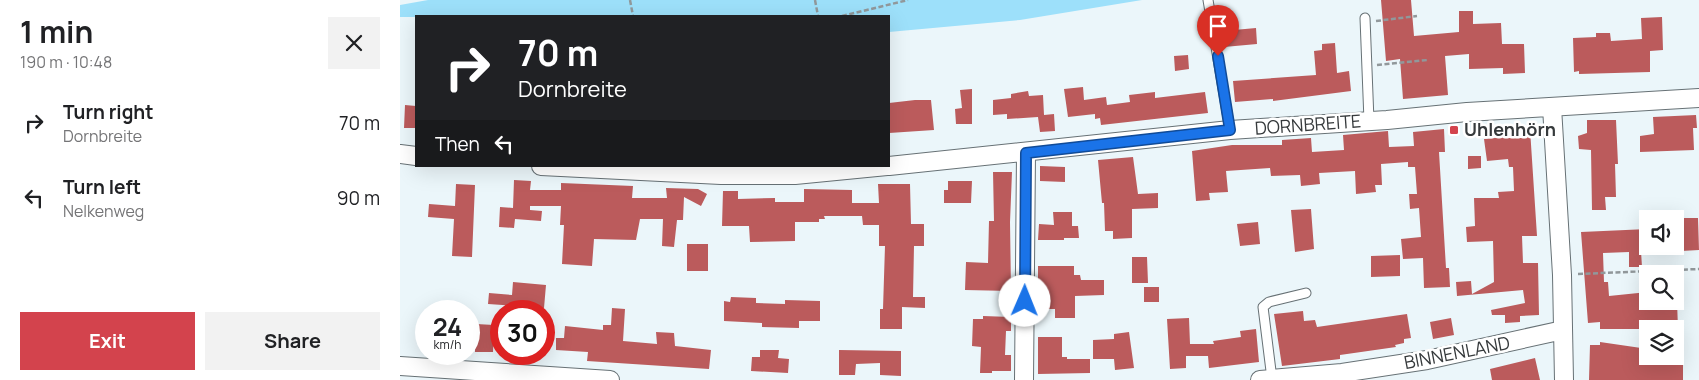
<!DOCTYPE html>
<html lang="en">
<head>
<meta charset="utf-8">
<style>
  :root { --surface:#fff; --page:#f2f2f2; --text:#202124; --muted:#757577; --accent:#d3434d }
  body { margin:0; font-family:Manrope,sans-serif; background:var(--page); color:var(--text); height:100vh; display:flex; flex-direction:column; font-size:19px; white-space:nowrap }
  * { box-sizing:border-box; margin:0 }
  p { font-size:16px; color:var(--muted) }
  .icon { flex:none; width:28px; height:28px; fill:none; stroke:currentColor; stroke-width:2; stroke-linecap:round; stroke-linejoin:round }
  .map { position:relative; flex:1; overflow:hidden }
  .details { display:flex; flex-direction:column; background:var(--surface); width:400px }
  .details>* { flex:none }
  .hud { position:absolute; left:15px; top:15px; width:475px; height:152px; border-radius:0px; box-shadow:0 5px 20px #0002; background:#202124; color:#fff; overflow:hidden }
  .buttons { position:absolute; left:1239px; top:210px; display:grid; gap:10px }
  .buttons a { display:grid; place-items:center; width:45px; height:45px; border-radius:0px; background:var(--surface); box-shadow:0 5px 20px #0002; font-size:25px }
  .speed { position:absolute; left:15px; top:300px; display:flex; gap:10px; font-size:25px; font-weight:700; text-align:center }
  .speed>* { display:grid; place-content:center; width:65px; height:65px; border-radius:50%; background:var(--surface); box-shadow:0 5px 20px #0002; line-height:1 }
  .speed small { font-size:12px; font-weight:400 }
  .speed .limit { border:8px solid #d22; background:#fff; color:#111 }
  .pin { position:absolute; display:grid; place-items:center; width:42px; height:42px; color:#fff; margin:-51px -21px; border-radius:50% 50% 50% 0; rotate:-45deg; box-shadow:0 0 5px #0007 }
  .pin .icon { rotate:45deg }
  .me { position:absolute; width:55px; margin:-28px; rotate:1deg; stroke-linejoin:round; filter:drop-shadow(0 0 4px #0008) }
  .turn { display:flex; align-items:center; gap:18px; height:105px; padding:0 20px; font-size:22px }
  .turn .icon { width:65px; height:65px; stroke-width:2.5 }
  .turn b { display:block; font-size:35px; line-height:42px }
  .then { display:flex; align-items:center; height:48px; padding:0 20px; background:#0003; gap:10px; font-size:19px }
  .round { display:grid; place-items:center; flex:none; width:52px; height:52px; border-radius:0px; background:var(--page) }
  .head { display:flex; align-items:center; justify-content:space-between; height:85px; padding:0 20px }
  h1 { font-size:30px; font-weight:700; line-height:38px }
  .action { display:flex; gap:10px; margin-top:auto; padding:10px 20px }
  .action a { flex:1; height:58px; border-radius:0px; background:var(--accent); color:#fff; font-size:20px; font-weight:700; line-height:58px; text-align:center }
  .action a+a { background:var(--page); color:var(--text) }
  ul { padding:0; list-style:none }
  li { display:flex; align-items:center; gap:15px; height:75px; padding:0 20px }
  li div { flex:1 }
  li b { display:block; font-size:19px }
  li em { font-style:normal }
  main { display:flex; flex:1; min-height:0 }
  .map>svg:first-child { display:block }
</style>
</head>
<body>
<main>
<section class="details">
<div class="head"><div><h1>1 min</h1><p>190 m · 10:48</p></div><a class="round"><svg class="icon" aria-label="close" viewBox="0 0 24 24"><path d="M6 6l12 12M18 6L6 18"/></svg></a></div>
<ul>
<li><svg class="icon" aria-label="right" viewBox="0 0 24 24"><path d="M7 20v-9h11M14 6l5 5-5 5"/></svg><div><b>Turn right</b><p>Dornbreite</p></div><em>70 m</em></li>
<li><svg class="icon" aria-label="left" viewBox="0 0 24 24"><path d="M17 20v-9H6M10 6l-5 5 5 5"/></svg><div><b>Turn left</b><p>Nelkenweg</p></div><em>90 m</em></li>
</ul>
<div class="action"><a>Exit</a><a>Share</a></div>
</section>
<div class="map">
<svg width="1299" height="380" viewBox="0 0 1299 380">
  <rect width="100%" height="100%" fill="#ebf6fa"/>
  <path fill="#9de0fa" d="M28 0H742L620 20 489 32V16L0 17V5Z"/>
  <path fill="#bb5b5c" d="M981 0H1011L1014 36 1059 32V11H1073V24L1101 23 1102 44H1124L1125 73 1103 74V68L1069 69V54L1045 56 1048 95 1003 99 1000 59 986 61Z
    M1262 17 1263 50 1250 51V72L1179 74V71L1174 72 1173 38 1196 37V33H1210L1211 41 1242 39 1241 18Z
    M856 28 857 44 824 47 823 31Z
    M935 43 937 73 949 71 951 91 873 101V99L835 102 833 81 916 75 914 51 922 50V44Z
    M788 55 789 69 775 71 774 56Z
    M683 87 684 100 706 97 707 105 730 102 729 95 755 92V98L805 92 808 113 701 125 700 118 695 119V114L668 117 664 89Z
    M572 89V124H556L555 109 562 108 560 90Z
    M628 91 629 96 643 95 644 115 654 114 655 131 640 132 638 117 607 119V114L593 115V100L611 98V94Z
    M515 100H531L534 130 489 133V103Z
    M5 105 16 106V128H4Z
    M1296 115 1297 128H1293L1294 150 1240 152V136L1254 134 1253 117Z
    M1187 120H1216L1218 164H1215L1216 197H1205L1206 210H1192L1191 150 1179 149 1178 136 1187 133Z
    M1044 129 1045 152H1039L1046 268H1049L1050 287 1024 288 1023 258 1003 259 1001 239 1021 237 1019 208 1010 209 1009 194H1017L1015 167H1008V162L981 164 982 185H975L976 192 956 194 955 171 919 173 920 184 901 186 900 175 871 176 870 168 826 171 828 192 809 193 810 200 796 201 792 151 832 145H882V140L911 138 912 152 944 150 943 135 988 131 989 147 1014 146 1013 132Z
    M1130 129 1137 236H1122L1123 263H1138L1139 315 1120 316V322L1105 323V315H1092L1091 310 1125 303 1123 290 1057 296 1056 282 1071 281 1072 294 1094 282 1093 241 1067 242 1066 227 1075 226 1074 198H1099L1098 192 1114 191 1113 167H1109L1108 159 1087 161 1084 139 1115 136V130Z
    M1068 156H1081V168L1068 169Z
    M733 157 738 194 758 193V208L732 209V238L713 239V231H705L704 203H702L698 160Z
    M640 166 665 167V182L640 181Z
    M593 172H612L610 222 611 291 565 290 566 262 588 263 589 221H594Z
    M114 180 131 181 130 190H161V183L233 186 232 198H267L266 188 298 189 307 194 301 206 284 197 283 220H277L274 247 262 246 263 219H240L236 240 194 239 192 266 162 264 164 225H160L161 206H130V210L142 211 141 221 115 219 114 228 99 227 100 207 113 208Z
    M548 181H572L571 203H544V190H548Z
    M56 184 75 185 72 257 52 256 54 219 28 217 29 204 55 206Z
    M478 184H510L511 224H524V246H514L513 297H525V308L502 307V329H480V309H483L485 246H479V225H463L462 216H424L425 219H419V222H395V241L350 242 349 226H322L323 191H338V199L375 198V202H404V189L452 190V203H479Z
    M911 209 914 249 895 252 891 210Z
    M653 212H672V226H678L679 238H664V240H638L639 224 654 225Z
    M1280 218H1298L1299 250 1281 251Z
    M858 222 860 244 840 246 837 224Z
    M1248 229V250L1241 251 1242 267H1229V252L1203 253 1204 282H1208L1209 296 1248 292V301H1277L1278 329H1200V322L1188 323 1181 232Z
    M287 244H308V271H287Z
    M1000 255V276L971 277V256Z
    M732 257H747L748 283H732Z
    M638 266H674V275H680L681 280H704V295L675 296V318H655V309H638Z
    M113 282 146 285 144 308 88 304 89 293 112 295Z
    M744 287H759V302H744Z
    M331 297 356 298V303L385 304V300L420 301V321H399V328L362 327V323L324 321V301L330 302Z
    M212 308 225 309 223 341 257 344 256 332 274 333 275 346 311 350 309 369 187 361 188 352 156 350V338H164L165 326 203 330V325H211Z
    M903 311 904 321 915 320 917 327 1007 314 1011 338 1004 339V343L995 345 996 347 940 355V359L882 366 874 314Z
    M583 316 611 317V331H606L605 355H611V371H592V373H580L581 347 572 346 573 319H583Z
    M789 318 790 344H814L813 341 841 337 840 331 856 329 859 362 809 368 808 356H786V368L770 369 767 319Z
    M1051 318 1054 335 1033 339 1030 322Z
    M76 324 94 325 93 352H75V349H69V326H75Z
    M729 332 734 368 715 370 714 359H693V340L714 339V334Z
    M638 337H662V357H667V359H690V373L638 374Z
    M1200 342 1248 349V356H1283V380H1189L1190 345H1200Z
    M360 350H379L378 358 389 359 388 373 351 371 352 357H360Z
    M439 350 501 351V376L480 375V363L456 364 455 375H439Z
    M1135 358 1140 380H1092L1090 369Z"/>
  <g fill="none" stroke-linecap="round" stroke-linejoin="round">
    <defs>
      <path id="service" d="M808 0 830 130
        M965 18 969 121
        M872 379 863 307 869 302 906 293"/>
      <path id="minor" d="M1152 107 1162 275 1164 380
        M0 154 16 156
        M141 166 321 175H395L487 166
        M489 166 830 130 987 120 1067 112 1299 98
        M0 366 210 380
        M624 380 626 153
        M860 380 942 373 1027 360 1163 330"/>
    </defs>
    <use href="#service" stroke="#677175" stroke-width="11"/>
    <use href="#minor" stroke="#677175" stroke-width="20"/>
    <path stroke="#91989b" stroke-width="2.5" stroke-dasharray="5 2.5" stroke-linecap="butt" d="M230 0 233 16
      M415 0 418 16
      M442 16 508 0
      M976 21 1017 16
      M977 65 1028 60
      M1178 274 1299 269"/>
    <use href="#service" stroke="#fff" stroke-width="9"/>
    <use href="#minor" stroke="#fff" stroke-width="18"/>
  </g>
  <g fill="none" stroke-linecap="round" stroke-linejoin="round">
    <defs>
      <path id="route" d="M625 301 626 153 830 130 818 56"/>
    </defs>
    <use href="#route" stroke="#114b97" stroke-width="12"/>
    <use href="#route" stroke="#1a73e8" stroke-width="9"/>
  </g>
  <rect fill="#d3434d" stroke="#fff" stroke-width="2" x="1049" y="125" width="10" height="10" rx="2.5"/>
  <g text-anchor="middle" stroke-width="5" stroke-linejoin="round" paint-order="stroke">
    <g font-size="18" fill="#363a3c" stroke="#fff">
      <text transform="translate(908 125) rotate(-4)" y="6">DORNBREITE</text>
      <text transform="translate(1057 353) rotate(-11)" y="6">BINNENLAND</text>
    </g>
    <g font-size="18" font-weight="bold" fill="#363a3c" stroke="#fff" text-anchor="start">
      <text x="1064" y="136">Uhlenhörn</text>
    </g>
  </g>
</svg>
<div class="buttons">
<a><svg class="icon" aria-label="sound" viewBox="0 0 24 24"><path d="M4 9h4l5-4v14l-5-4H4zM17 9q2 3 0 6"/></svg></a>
<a><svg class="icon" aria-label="search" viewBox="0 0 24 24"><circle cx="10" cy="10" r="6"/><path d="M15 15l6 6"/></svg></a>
<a><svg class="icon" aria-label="layers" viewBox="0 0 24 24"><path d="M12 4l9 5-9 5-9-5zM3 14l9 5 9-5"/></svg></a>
</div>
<div class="speed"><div>24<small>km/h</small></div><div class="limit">30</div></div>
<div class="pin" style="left:818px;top:56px;background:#d93025"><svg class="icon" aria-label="arrive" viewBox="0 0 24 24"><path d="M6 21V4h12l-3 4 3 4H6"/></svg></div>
<svg class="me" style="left:625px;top:301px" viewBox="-20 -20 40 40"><circle r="19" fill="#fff"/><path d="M0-13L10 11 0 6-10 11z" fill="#1a73e8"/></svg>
<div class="hud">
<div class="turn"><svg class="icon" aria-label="right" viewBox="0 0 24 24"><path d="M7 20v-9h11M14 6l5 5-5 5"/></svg><div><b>70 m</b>Dornbreite</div></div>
<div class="then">Then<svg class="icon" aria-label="left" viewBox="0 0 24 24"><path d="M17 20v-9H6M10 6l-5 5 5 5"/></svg></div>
</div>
</div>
</main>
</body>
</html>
